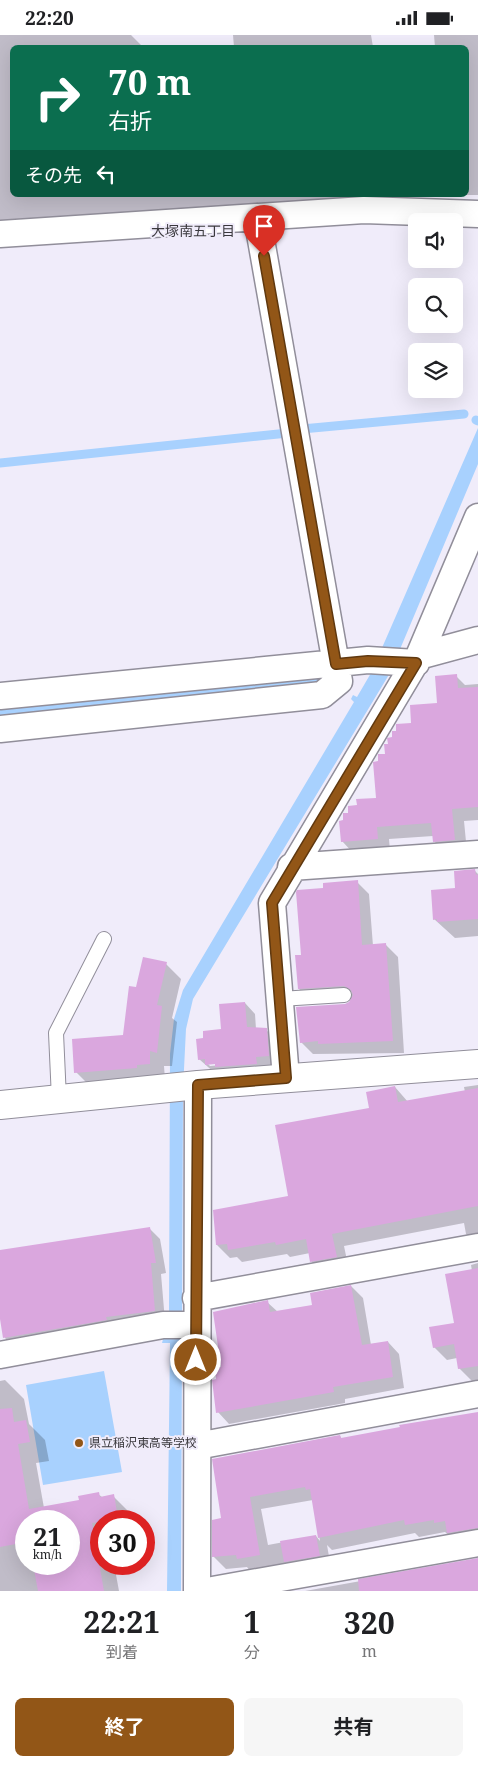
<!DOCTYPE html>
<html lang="ja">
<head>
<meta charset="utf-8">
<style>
  :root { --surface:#fff; --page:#f6f6f6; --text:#202124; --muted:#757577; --accent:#925617 }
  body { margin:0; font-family:"Noto Serif","Noto Sans JP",serif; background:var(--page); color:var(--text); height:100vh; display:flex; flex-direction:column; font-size:19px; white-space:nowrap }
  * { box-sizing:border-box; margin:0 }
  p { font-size:16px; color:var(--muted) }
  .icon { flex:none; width:28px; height:28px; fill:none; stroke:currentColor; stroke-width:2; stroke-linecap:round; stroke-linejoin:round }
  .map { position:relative; height:1556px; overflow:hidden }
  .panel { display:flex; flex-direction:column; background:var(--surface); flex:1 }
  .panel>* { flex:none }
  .hud { position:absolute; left:10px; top:10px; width:459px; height:152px; border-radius:8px; box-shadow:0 5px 20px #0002; background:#0b6e4f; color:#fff; overflow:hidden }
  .buttons { position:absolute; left:408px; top:178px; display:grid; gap:10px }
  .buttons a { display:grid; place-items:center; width:55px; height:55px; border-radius:8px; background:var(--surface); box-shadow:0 5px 20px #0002; font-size:25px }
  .speed { position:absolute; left:15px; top:1475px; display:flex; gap:10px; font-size:25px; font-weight:700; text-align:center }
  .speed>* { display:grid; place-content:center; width:65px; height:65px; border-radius:50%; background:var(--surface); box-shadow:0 5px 20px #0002; line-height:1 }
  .speed small { font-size:12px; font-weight:400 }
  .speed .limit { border:8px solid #d22; background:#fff; color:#111 }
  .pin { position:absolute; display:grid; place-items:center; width:42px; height:42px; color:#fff; margin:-51px -21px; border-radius:50% 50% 50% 0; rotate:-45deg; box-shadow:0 0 5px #0007 }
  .pin .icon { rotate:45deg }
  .me { position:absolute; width:55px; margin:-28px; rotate:0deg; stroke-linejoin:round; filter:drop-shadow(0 0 4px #0008) }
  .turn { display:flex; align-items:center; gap:18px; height:105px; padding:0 15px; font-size:22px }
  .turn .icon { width:65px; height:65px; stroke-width:2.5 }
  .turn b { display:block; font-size:35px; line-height:42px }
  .then { display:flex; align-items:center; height:48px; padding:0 15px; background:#0003; gap:10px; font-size:19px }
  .eta { display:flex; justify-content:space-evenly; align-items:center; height:85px; text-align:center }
  .eta b { font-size:30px; font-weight:700; line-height:35px }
  .button { display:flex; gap:10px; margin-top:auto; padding:10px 15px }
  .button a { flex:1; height:58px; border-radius:8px; background:var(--accent); color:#fff; font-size:20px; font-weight:700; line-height:58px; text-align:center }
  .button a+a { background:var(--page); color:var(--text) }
  .status { display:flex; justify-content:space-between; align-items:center; height:35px; padding:0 25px; background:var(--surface); direction:ltr }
  .status svg { height:14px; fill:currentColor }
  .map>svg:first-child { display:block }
</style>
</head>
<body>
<div class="status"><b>22:20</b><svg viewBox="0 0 49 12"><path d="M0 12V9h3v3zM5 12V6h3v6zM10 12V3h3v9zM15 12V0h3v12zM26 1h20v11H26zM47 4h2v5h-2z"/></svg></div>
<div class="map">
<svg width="478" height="1556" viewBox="0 0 478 1556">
  <rect width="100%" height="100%" fill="#f0ecfa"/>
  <path fill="#a8d1fe" d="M478 393V429L390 638 193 964 186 994 183 1054 181 1556H167L170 1308H162L169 1283 170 1019 174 984 183 955 354 667 351 664 353 660 357 662 371 638Z
    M104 1336 122 1437 43 1450 26 1350Z"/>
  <path fill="#0003" fill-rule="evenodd" d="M0 0H131L141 10V12H12V160H402L262 170 132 191 118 178 0 186Z
    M233 0H371L373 12H234Z
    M434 0H478V160H466V12H435Z
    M456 641 465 650 478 649V785L464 786 467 817 446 819 434 806 433 801 389 804 390 816 354 819 342 806 345 786 350 779 377 764 379 727 412 689 438 669Z
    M475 836 478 839V901L455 903 434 884 457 854Z
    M357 847 369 859 373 911 386 910 398 922 404 1018 313 1019 301 1007 350 968 353 963 311 966 299 954 302 921 325 854Z
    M166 929 181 944 172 983 177 987 172 1031H164L165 1044 91 1052 76 1037 125 1001 137 953Z
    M245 968 255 979 256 994 266 995 277 1005 279 1031 217 1040 199 1024ZM221 1028 222 1030 210 1031 208 1029Z
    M478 1050V1211L466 1199 464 1188 344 1211 349 1235 324 1239 311 1226 310 1218 290 1222 287 1219 242 1227 237 1222 230 1223 217 1210 214 1176 290 1162 370 1074 395 1052 408 1067 465 1057 464 1052Z
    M149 1193 160 1204 166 1238 161 1239 165 1286 15 1313 5 1303 0 1277V1218Z
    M478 1228V1345L472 1346 459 1333 457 1323 447 1325 434 1312 455 1289 472 1236 471 1230Z
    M351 1251 363 1263 371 1310 388 1307 399 1319 404 1353 345 1364V1368L229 1389 218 1377V1345L223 1333 267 1267 278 1277 313 1271Z
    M5 1345 24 1364 29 1389 45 1405 49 1426 36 1428 44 1473 80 1466 98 1459 102 1462 113 1461 132 1480 133 1486H101V1529H114L119 1556H0V1346ZM26 1486H69V1529H26Z
    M478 1378V1508L460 1510 445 1497 419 1502 415 1498 332 1515 327 1510 331 1533 250 1536 247 1532 226 1534 213 1521 223 1484 214 1425 340 1401 342 1404ZM313 1465 320 1506 316 1501 268 1510 261 1474Z
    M478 1525V1556H305Z"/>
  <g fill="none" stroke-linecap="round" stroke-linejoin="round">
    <path stroke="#a8d1fe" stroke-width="9" d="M476 385 478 386
      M302 394 464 379
      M0 428 288 398
      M0 678 316 647"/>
  </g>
  <path fill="#daa7de" d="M457 639 458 653 478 652V772L452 774 455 805 433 807 431 788 377 792 378 804 341 807 339 786 343 785V778H348V771L357 770 356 764 376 763 373 727 378 726V719H385L384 709H388L387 703 392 702V696H396V689L411 688 410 670 437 668 435 641Z
    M475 834 476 840 478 839V884L437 887V884L433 885 431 855 455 853 454 836Z
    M358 845 362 910 386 908 393 1006 318 1009V1006L300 1008 296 972 345 969 349 967 353 960 351 955 344 951 298 954 295 920H301L296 857 297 855 323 853V848Z
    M143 922 167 927 157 970 162 971 157 1018 150 1016V1029L137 1030V1033L74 1038 72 1004 123 1000 129 951 136 952Z
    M245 967 247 992 267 993 269 1021 256 1022 257 1029 215 1032V1029L205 1030V1024L198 1025 196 1004 203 1003V996L221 994 219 969Z
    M395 1051 398 1067 478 1053V1171L332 1199 337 1222 310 1227 306 1204 276 1210 275 1207 228 1215 227 1209 216 1210 213 1175 288 1161 275 1090 369 1073 366 1057Z
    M150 1192 156 1228H151L155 1276 106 1282 107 1285 3 1303 0 1284V1215Z
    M478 1233V1331L458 1334 454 1309 433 1313 429 1292 454 1288 445 1239Z
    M351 1250 362 1310 388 1306 393 1342 333 1352 334 1357 216 1378 212 1345 216 1344 215 1333 221 1332 213 1277 268 1265 270 1277 312 1270 310 1258Z
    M12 1373 14 1387 26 1385 30 1407 18 1409 29 1474 79 1465 78 1461 99 1457 100 1462 114 1459 118 1484 92 1488 104 1556H38L33 1529H69V1486H26V1507L0 1512V1374Z
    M478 1377V1493L447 1498 445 1486 434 1488V1485L405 1490 404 1485 318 1503 310 1454 306 1455 305 1452 250 1462 260 1520 237 1524 236 1520 212 1522V1485L221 1483 212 1424 340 1400 341 1403 400 1392 399 1390Z
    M316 1500 320 1521 284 1527 280 1506Z
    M478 1523V1556H359L358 1544Z"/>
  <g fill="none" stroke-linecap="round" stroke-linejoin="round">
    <defs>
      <path id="lane" d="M280 964 344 960
        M59 1064 56 998 104 904"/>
      <path id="street" d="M0 199 364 175 478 179
        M419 621 478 605
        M0 661 368 625 416 628
        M0 694 322 660 339 646 257 182
        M291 832 478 819
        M286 1043 272 868 419 621 478 482
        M196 1263 478 1212
        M0 1320 163 1290H196
        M197 1411 478 1359
        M197 1556 198 1050
        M207 1556 478 1508"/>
      <path id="secondary" d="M0 1070 198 1050 478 1029"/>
    </defs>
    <use href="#lane" stroke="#918e9a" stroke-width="16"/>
    <use href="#street" stroke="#918e9a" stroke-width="29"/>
    <use href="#secondary" stroke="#918e9a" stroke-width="30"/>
    <use href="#lane" stroke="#fff" stroke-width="14"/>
    <use href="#street" stroke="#fff" stroke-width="26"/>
    <use href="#secondary" stroke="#fff" stroke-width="28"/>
  </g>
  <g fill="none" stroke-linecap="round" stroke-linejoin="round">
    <defs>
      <path id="route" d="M196 1325 198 1050 286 1043 272 868 416 628 368 626 336 629 264 221"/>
    </defs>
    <use href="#route" stroke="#5f380f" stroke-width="12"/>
    <use href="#route" stroke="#925617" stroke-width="9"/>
  </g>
  <circle fill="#925617" stroke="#f0ecfa" stroke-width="2" cx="79" cy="1408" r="5"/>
  <g text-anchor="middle" stroke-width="4" stroke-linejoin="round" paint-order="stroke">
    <g font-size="12" fill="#3a383d" stroke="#f0ecfa" text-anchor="start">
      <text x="89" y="1412">県立稲沢東高等学校</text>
    </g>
    <g font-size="14" fill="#3a383d" stroke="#f0ecfa">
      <text x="193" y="201">大塚南五丁目</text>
    </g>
  </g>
</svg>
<div class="buttons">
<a><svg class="icon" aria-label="sound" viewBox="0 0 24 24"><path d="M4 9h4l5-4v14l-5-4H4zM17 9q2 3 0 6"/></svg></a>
<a><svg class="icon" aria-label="search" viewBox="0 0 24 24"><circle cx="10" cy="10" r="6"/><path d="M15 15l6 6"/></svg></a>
<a><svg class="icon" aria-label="layers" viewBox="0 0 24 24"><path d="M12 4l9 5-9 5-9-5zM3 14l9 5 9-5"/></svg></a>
</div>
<div class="speed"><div>21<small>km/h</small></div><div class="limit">30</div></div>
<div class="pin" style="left:264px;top:221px;background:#d93025"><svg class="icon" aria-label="arrive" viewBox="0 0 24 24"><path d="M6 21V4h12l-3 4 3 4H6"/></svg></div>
<svg class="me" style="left:196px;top:1325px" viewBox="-20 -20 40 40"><circle r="17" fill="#925617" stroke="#fff" stroke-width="3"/><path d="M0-11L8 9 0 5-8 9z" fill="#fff"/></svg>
<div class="hud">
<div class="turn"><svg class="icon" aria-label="right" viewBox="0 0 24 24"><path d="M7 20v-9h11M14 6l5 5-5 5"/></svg><div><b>70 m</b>右折</div></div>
<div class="then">その先<svg class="icon" aria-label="left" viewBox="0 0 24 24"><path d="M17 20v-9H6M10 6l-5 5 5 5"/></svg></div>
</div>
</div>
<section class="panel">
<div class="eta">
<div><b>22:21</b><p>到着</p></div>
<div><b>1</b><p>分</p></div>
<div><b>320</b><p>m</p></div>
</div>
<div class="button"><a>終了</a><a>共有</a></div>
</section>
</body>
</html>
